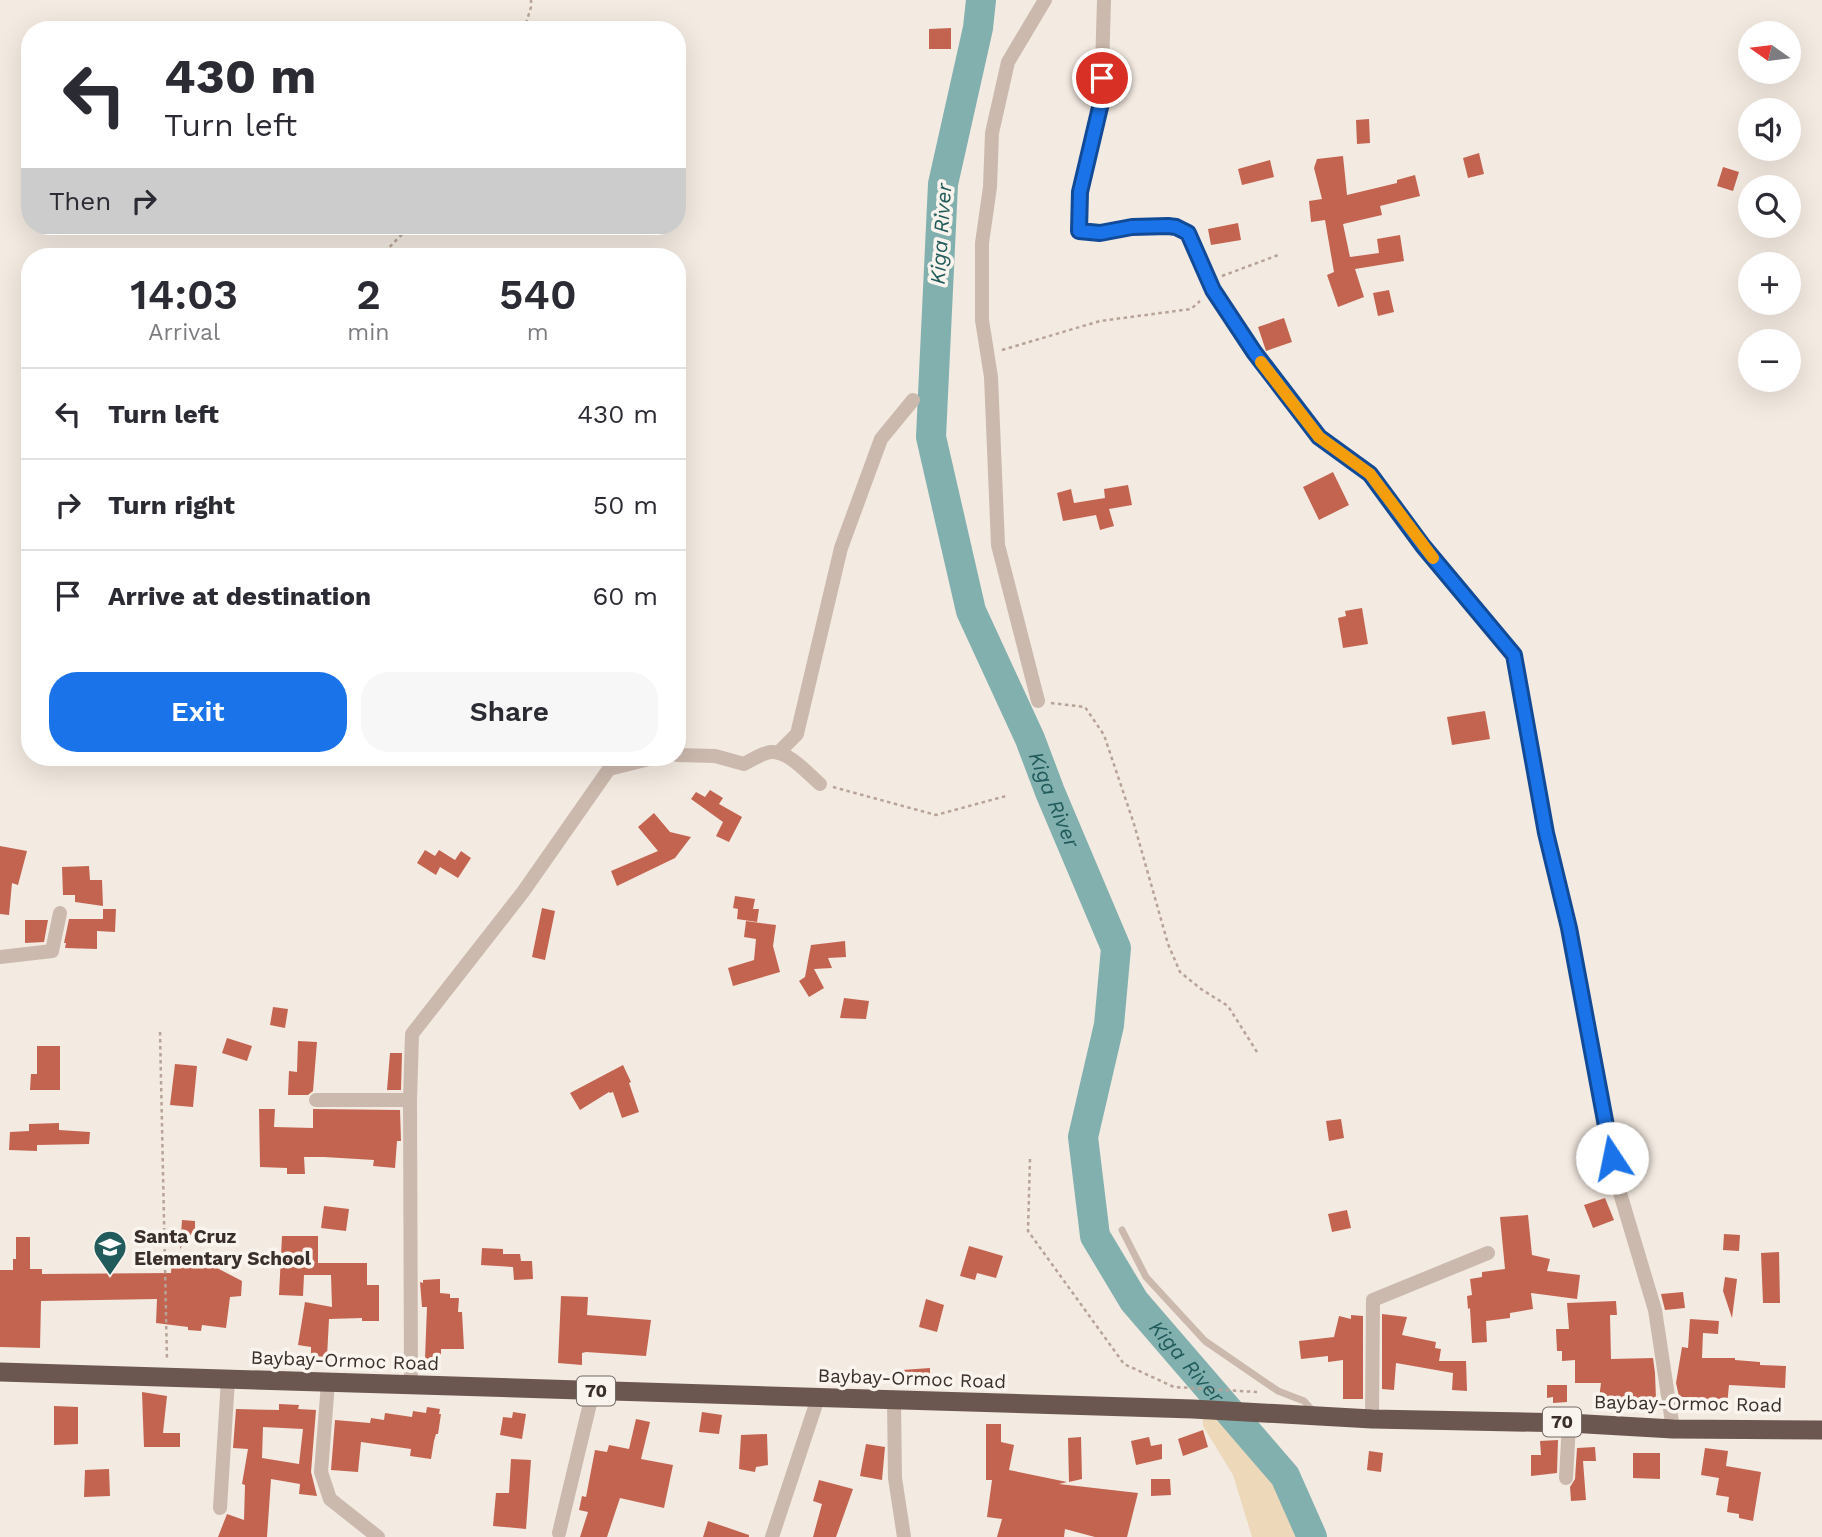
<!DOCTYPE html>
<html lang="en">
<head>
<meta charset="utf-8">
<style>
  :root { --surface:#fff; --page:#f7f7f7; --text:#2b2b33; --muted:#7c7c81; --line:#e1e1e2; --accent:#1a73e8 }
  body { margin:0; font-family:"Work Sans",sans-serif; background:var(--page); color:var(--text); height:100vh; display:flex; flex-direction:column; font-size:26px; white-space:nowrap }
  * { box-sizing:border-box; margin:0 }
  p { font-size:23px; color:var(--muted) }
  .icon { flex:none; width:38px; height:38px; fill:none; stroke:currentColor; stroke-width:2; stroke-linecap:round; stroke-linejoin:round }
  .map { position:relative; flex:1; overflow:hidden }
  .drawer { position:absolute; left:21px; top:248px; width:665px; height:518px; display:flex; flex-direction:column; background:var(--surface); border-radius:28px; box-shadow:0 7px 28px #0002 }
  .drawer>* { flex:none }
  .banner { position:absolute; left:21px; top:21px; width:665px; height:214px; border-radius:28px; box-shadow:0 7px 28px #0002; background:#fff; color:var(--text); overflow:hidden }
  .needle { width:46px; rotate:284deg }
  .tools { position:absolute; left:1738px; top:21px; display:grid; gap:14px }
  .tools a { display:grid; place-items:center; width:63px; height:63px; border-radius:50%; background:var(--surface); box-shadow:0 7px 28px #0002; font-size:35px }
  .pin { position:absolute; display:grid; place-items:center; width:60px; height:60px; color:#fff; margin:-30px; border:4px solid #fff; border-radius:50%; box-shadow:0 2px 7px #0007 }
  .me { position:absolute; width:77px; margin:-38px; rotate:349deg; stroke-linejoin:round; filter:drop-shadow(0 0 5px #0008) }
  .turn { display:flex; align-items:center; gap:24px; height:147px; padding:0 28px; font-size:32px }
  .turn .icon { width:91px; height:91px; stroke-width:2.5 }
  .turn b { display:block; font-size:49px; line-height:60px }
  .then { display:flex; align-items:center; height:66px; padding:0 28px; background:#0003; gap:14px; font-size:26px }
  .eta { display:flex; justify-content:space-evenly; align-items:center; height:119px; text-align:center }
  .eta b { font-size:42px; font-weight:600; line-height:49px }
  .button { display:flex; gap:14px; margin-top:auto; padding:14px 28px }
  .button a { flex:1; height:80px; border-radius:28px; background:var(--accent); color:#fff; font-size:28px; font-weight:600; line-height:80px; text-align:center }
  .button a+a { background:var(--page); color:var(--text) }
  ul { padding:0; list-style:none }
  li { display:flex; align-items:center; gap:21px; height:91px; padding:0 28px; border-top:2px solid var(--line) }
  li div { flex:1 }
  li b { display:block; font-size:26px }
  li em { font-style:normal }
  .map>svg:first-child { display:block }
</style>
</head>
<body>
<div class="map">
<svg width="1822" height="1537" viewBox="0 0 1822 1537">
  <rect width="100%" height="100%" fill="#f3eae1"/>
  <path fill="#edd8ba" d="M1202 1403 1217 1405 1265 1458 1285 1487 1298 1537H1252L1233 1475 1203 1426Z"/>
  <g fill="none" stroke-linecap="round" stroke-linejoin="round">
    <path stroke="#81b0af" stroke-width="30" id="s1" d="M981 0 978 28 943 184 931 437 971 611 1030 739 1050 792 1116 948 1109 1025 1083 1137 1095 1236 1134 1301 1285 1476 1312 1537"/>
  </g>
  <path fill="#c36450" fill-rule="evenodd" d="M951 28V49H929V29Z
    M1369 119 1370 143 1357 144 1356 120Z
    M1479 153 1484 174 1468 178 1463 158Z
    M1343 156 1347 195 1397 183V180L1415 175 1420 196 1380 206 1382 215 1343 224 1350 257 1379 253 1377 239 1400 235 1404 261 1355 269 1364 297 1338 307 1327 275 1334 272 1325 220 1311 222 1309 201 1322 199 1314 168 1317 159Z
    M1270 160 1274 177 1242 185 1238 169Z
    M1723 167 1739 172 1733 191 1717 186Z
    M1238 223 1241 240 1211 245 1208 229Z
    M1389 290 1394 312 1378 316 1373 293Z
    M1284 318 1292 342 1266 351 1258 327Z
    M1333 472 1349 505 1319 520 1303 487Z
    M1128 485 1132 505 1109 509 1114 526 1100 530 1096 515 1063 521 1057 493 1071 489 1074 503 1105 498 1104 489Z
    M1362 608 1368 644 1343 648 1338 618 1346 616 1345 611Z
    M1485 711 1490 739 1452 745 1447 717Z
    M710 790 723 798 719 804 742 817 729 842 716 836 723 822 691 799 696 792 705 797Z
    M654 813 670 832 691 837 675 858 617 886 611 871 658 851 638 827Z
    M0 846 27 851 18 885 12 883 9 915 0 914Z
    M425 850 435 856 439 850 455 860 461 851 471 858 458 878 440 867 436 875 417 863Z
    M89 866 90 880H102L103 906 75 902V895H63L62 867Z
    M735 896 755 899 753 909H759L757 922 737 919 738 909 733 908Z
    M542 908 555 911 545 960 532 957Z
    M103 909H116L115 932 97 931V949L65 948 66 943H64L69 919H103Z
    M25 920H48L44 942 25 943Z
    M746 921 776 925 773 946 780 972 733 986 728 968 754 960 756 939 744 937Z
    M845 941 846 957 828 958 832 968 814 969 824 988 809 997 799 981 805 977 811 945Z
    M844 998 869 1001 866 1019 840 1018Z
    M273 1007 288 1009 285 1028 270 1025Z
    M227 1038 252 1046 247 1061 222 1053Z
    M298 1041 317 1042 313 1091 308 1095H288L289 1071 297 1072Z
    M37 1046H60V1090H30L31 1074H37Z
    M390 1053H402L401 1090H387Z
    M175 1064 197 1066 193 1107 170 1105Z
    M623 1065 631 1082 629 1083 639 1112 622 1118 613 1092 610 1093 609 1092 580 1110 570 1093Z
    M259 1109H275L274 1127 313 1128V1109L400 1110 401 1141H397L395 1168 373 1166 374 1160 324 1157H304L305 1174H287V1168L260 1167Z
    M1341 1119 1344 1138 1329 1141 1326 1121Z
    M59 1123V1130L90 1132 89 1144 37 1145V1151L9 1150 10 1132 29 1131V1124Z
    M1605 1198 1614 1220 1593 1228 1584 1205Z
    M324 1206 349 1209 346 1231 321 1228Z
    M1347 1210 1351 1228 1332 1232 1328 1214Z
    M1528 1215 1532 1255 1550 1259 1547 1271 1580 1275 1577 1299 1531 1293 1533 1309 1510 1313V1318L1486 1321 1487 1342 1472 1343 1470 1308 1468 1309 1467 1296 1472 1295 1470 1279 1482 1277V1272L1505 1269 1500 1217Z
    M182 1220 195 1221V1229L180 1249Z
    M1724 1234 1740 1235 1739 1251 1723 1250Z
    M282 1236H318V1263H367V1285H379V1321H362V1318L329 1319 327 1357 311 1356V1347L298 1345 305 1302 332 1307 331 1275H304L303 1296 279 1295Z
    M16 1237H30V1269H42V1274L171 1273 172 1254 206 1255 205 1267 217 1268 242 1281 241 1296 230 1297 226 1328 202 1325 201 1331 188 1330V1327L156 1323 157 1299 41 1301 40 1348 0 1347V1270H13V1259H16Z
    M969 1246 1003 1256 996 1278 977 1273 975 1280 960 1276Z
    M482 1248 503 1249V1254H520L521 1261H532L533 1279 514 1280 513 1267 481 1265Z
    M1779 1252 1780 1303H1763L1761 1253Z
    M1725 1277 1737 1279 1732 1318 1723 1291Z
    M440 1279V1293L450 1294V1298H459L458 1312H462L464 1349H441V1360L425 1359 427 1307H422L420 1282 423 1283V1280Z
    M1683 1292 1685 1308 1665 1310 1661 1294Z
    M561 1296 588 1297 587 1315 651 1320 646 1356 586 1352 582 1353V1365L558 1363Z
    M926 1299 944 1305 937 1332 919 1327Z
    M1616 1301 1617 1315H1610L1611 1359 1653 1358 1655 1373 1656 1399 1622 1400 1621 1409 1598 1406 1601 1383H1575V1360L1562 1361V1351H1557L1556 1329H1569L1567 1303Z
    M1382 1314 1407 1317 1402 1335 1436 1342 1435 1348 1441 1349 1439 1361H1466L1467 1391 1452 1390 1453 1373 1396 1363 1394 1390 1382 1389Z
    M1351 1315 1363 1316V1399H1343V1360L1328 1362V1356L1301 1359 1299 1341 1334 1337 1339 1316 1351 1319Z
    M1690 1319 1719 1321 1718 1334 1703 1333 1702 1358H1735V1360L1760 1362V1365L1786 1366 1785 1388 1729 1385 1727 1405 1680 1401 1676 1383 1682 1347 1688 1348Z
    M930 1368V1383L903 1385 902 1370Z
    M1547 1385H1567V1402L1553 1403V1397L1547 1398Z
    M142 1392 167 1396 163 1433H180V1447H144Z
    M279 1404 299 1405 298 1409 316 1410 311 1472 317 1496 299 1494 300 1484 271 1479 267 1537H218L227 1514 244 1520 245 1485 242 1484 248 1449 233 1448 236 1409 279 1410ZM263 1427 303 1429 299 1464 262 1458Z
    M54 1406 78 1407V1444L54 1445Z
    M427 1407 440 1409 439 1414H441L438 1434H436L434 1441 431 1459 410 1456 411 1449 361 1442 358 1472 331 1470 335 1420 370 1423 371 1418 384 1420 385 1413 412 1417 413 1411 426 1413Z
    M513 1412 526 1414 522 1439 500 1435 503 1417 512 1418Z
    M702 1412 722 1415 719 1434 699 1432Z
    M636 1419 650 1422 641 1459 673 1465 664 1508 620 1498 607 1537H580L588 1512 579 1510 582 1496 586 1497 595 1450 607 1452 609 1445 629 1449Z
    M986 1424H1001V1442L1014 1445 1009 1470 1067 1482 1059 1484 1138 1493 1127 1537H1095L1065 1529 1064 1537H997L1002 1519 987 1517 992 1480H986Z
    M1203 1430 1208 1447 1183 1456 1178 1439Z
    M767 1434 768 1465 756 1467 755 1472 739 1469 741 1435Z
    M1081 1437 1082 1479 1069 1482 1068 1438Z
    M1149 1437 1151 1446 1162 1444V1459L1136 1465 1131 1441Z
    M1558 1440 1557 1473 1531 1476V1455H1541L1540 1441Z
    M866 1444 885 1447 882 1480 860 1476Z
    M1595 1447 1596 1461H1583L1586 1500 1571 1501 1570 1487 1575 1479 1577 1448Z
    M1705 1448 1728 1451 1726 1466 1761 1472 1753 1521 1739 1518V1514L1727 1512 1729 1497 1716 1495 1719 1478 1701 1475Z
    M1369 1451 1383 1453 1381 1472 1367 1470Z
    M1633 1453H1660V1479L1633 1478Z
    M511 1459 531 1460 526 1529 493 1526 496 1493H509Z
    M109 1469 110 1496 84 1497 85 1470Z
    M1151 1479H1170L1171 1495 1151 1496Z
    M819 1480 853 1489 836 1537H813L822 1504 813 1501Z
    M708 1521 749 1535V1537H703Z"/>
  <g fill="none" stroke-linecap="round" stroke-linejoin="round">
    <path stroke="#b7a397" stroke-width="2.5" stroke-dasharray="3.5 3.5" stroke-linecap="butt" d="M524 30 531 7V0
      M380 257 410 226
      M1222 276 1281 254
      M1002 350 1100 321 1191 309 1200 301
      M1051 703 1085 707 1104 735 1134 824 1168 944 1180 972 1201 989 1228 1006 1257 1052
      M833 787 936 815 1006 796
      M160 1032 167 1360
      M1030 1159 1028 1231 1124 1364 1174 1387 1257 1392"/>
    <path stroke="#cbb9ad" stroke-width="7" d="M1122 1230 1146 1277 1205 1341 1278 1391 1304 1401 1314 1412"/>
    <path stroke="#cbb9ad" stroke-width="14" d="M1104 0 1101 103 1080 192 1079 231 1100 233 1132 227 1168 226 1176 227 1188 233 1213 291 1254 352 1319 437 1370 474 1423 546 1514 655 1547 833 1569 928 1617 1183 1655 1310 1673 1429
      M1038 701 998 545 991 377 982 320V243L990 187 992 133 1008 62 1045 0
      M778 753 797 734 841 548 881 439 913 400
      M677 755 715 756 744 764C752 760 762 753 771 752 789 751 807 773 820 784
      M0 957 52 951 60 913
      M316 1100H410
      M328 1383 321 1472 330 1499 378 1537
      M411 1385 410 1100 412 1034 523 892 609 769 653 758
      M894 1400 895 1478 904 1537
      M1372 1419 1373 1300 1488 1253
      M1566 1478 1569 1423
      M220 1508 228 1379
      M559 1533 593 1391
      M772 1537 818 1398"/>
    <path stroke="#6b5750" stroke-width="19" d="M0 1372 1193 1409 1372 1419 1569 1423 1673 1429 1822 1430"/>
  </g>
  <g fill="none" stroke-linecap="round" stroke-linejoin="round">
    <defs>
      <path id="route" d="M1102 78 1101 103 1080 192 1079 231 1100 233 1132 227 1168 226 1176 227 1188 233 1213 290 1254 352 1319 437 1370 474 1423 546 1514 655 1546 833 1569 928 1612 1158"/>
    </defs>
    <use href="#route" stroke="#114b97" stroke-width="18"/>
    <use href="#route" stroke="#1a73e8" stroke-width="12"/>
    <path stroke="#f59e0b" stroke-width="12" d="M1261 362 1319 437 1370 474 1433 558"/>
  </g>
  <defs>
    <symbol id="school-pin" viewBox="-11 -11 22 30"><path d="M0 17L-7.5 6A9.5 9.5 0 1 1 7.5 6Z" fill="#215b5b" stroke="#faf4ee"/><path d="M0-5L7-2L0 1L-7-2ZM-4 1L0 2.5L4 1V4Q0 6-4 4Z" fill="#fff"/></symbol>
  </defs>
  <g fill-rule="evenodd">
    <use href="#school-pin" x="91" y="1228" width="38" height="52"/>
  </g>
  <g text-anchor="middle" stroke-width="7" stroke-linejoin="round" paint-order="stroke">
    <g fill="#faf4ee" stroke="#746a66" stroke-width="2">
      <rect x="577" y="1376.5" width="38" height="29" rx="5"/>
      <rect x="1543" y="1407.5" width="38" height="29" rx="5"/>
    </g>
    <g font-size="18" font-weight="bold" fill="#3a2f2b">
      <text x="596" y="1397">70</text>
      <text x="1562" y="1428">70</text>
    </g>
    <g font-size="19" font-weight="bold" fill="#3a2f2b" stroke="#faf4ee" text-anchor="start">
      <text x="134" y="1243">Santa Cruz<tspan x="134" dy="22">Elementary School</tspan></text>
    </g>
    <g font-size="19" fill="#3a2f2b" stroke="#faf4ee">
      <text transform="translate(345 1360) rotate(2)" y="7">Baybay-Ormoc Road</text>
      <text transform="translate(912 1378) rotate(2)" y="7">Baybay-Ormoc Road</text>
      <text transform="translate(1688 1403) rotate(1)" y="7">Baybay-Ormoc Road</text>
    </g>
    <g font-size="21" font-style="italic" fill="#215b5b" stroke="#faf4ee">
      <text transform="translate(941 234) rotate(-86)" y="7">Kiga River</text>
      <text dy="7" stroke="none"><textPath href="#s1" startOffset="826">Kiga River</textPath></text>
      <text dy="7" stroke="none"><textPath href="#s1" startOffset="1435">Kiga River</textPath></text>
    </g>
  </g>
</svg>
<div class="tools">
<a><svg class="needle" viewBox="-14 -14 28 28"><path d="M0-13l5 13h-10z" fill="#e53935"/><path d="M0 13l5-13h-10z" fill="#7c7c81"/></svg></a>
<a><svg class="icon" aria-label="sound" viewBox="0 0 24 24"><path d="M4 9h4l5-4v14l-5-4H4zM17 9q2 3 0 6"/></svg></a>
<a><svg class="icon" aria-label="search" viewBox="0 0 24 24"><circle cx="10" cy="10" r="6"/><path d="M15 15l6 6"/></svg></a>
<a>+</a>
<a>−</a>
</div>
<div class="pin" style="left:1102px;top:78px;background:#d93025"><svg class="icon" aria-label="arrive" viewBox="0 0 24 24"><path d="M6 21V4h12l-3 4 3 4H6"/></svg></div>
<svg class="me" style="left:1612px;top:1158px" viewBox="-20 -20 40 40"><circle r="19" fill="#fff"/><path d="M0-13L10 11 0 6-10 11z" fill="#1a73e8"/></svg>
<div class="banner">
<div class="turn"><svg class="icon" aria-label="left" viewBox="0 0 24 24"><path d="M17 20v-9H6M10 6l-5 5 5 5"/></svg><div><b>430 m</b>Turn left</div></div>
<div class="then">Then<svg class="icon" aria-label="right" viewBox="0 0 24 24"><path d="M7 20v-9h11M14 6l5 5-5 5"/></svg></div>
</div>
<section class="drawer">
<div class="eta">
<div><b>14:03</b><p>Arrival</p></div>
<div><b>2</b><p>min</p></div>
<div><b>540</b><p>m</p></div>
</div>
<ul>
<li><svg class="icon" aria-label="left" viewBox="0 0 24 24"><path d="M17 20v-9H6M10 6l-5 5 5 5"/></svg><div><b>Turn left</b></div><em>430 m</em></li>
<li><svg class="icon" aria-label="right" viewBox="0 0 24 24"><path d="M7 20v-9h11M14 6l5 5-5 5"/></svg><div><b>Turn right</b></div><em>50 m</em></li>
<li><svg class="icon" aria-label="arrive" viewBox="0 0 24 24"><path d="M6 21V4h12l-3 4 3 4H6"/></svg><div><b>Arrive at destination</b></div><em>60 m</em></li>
</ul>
<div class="button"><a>Exit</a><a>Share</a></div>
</section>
</div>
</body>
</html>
